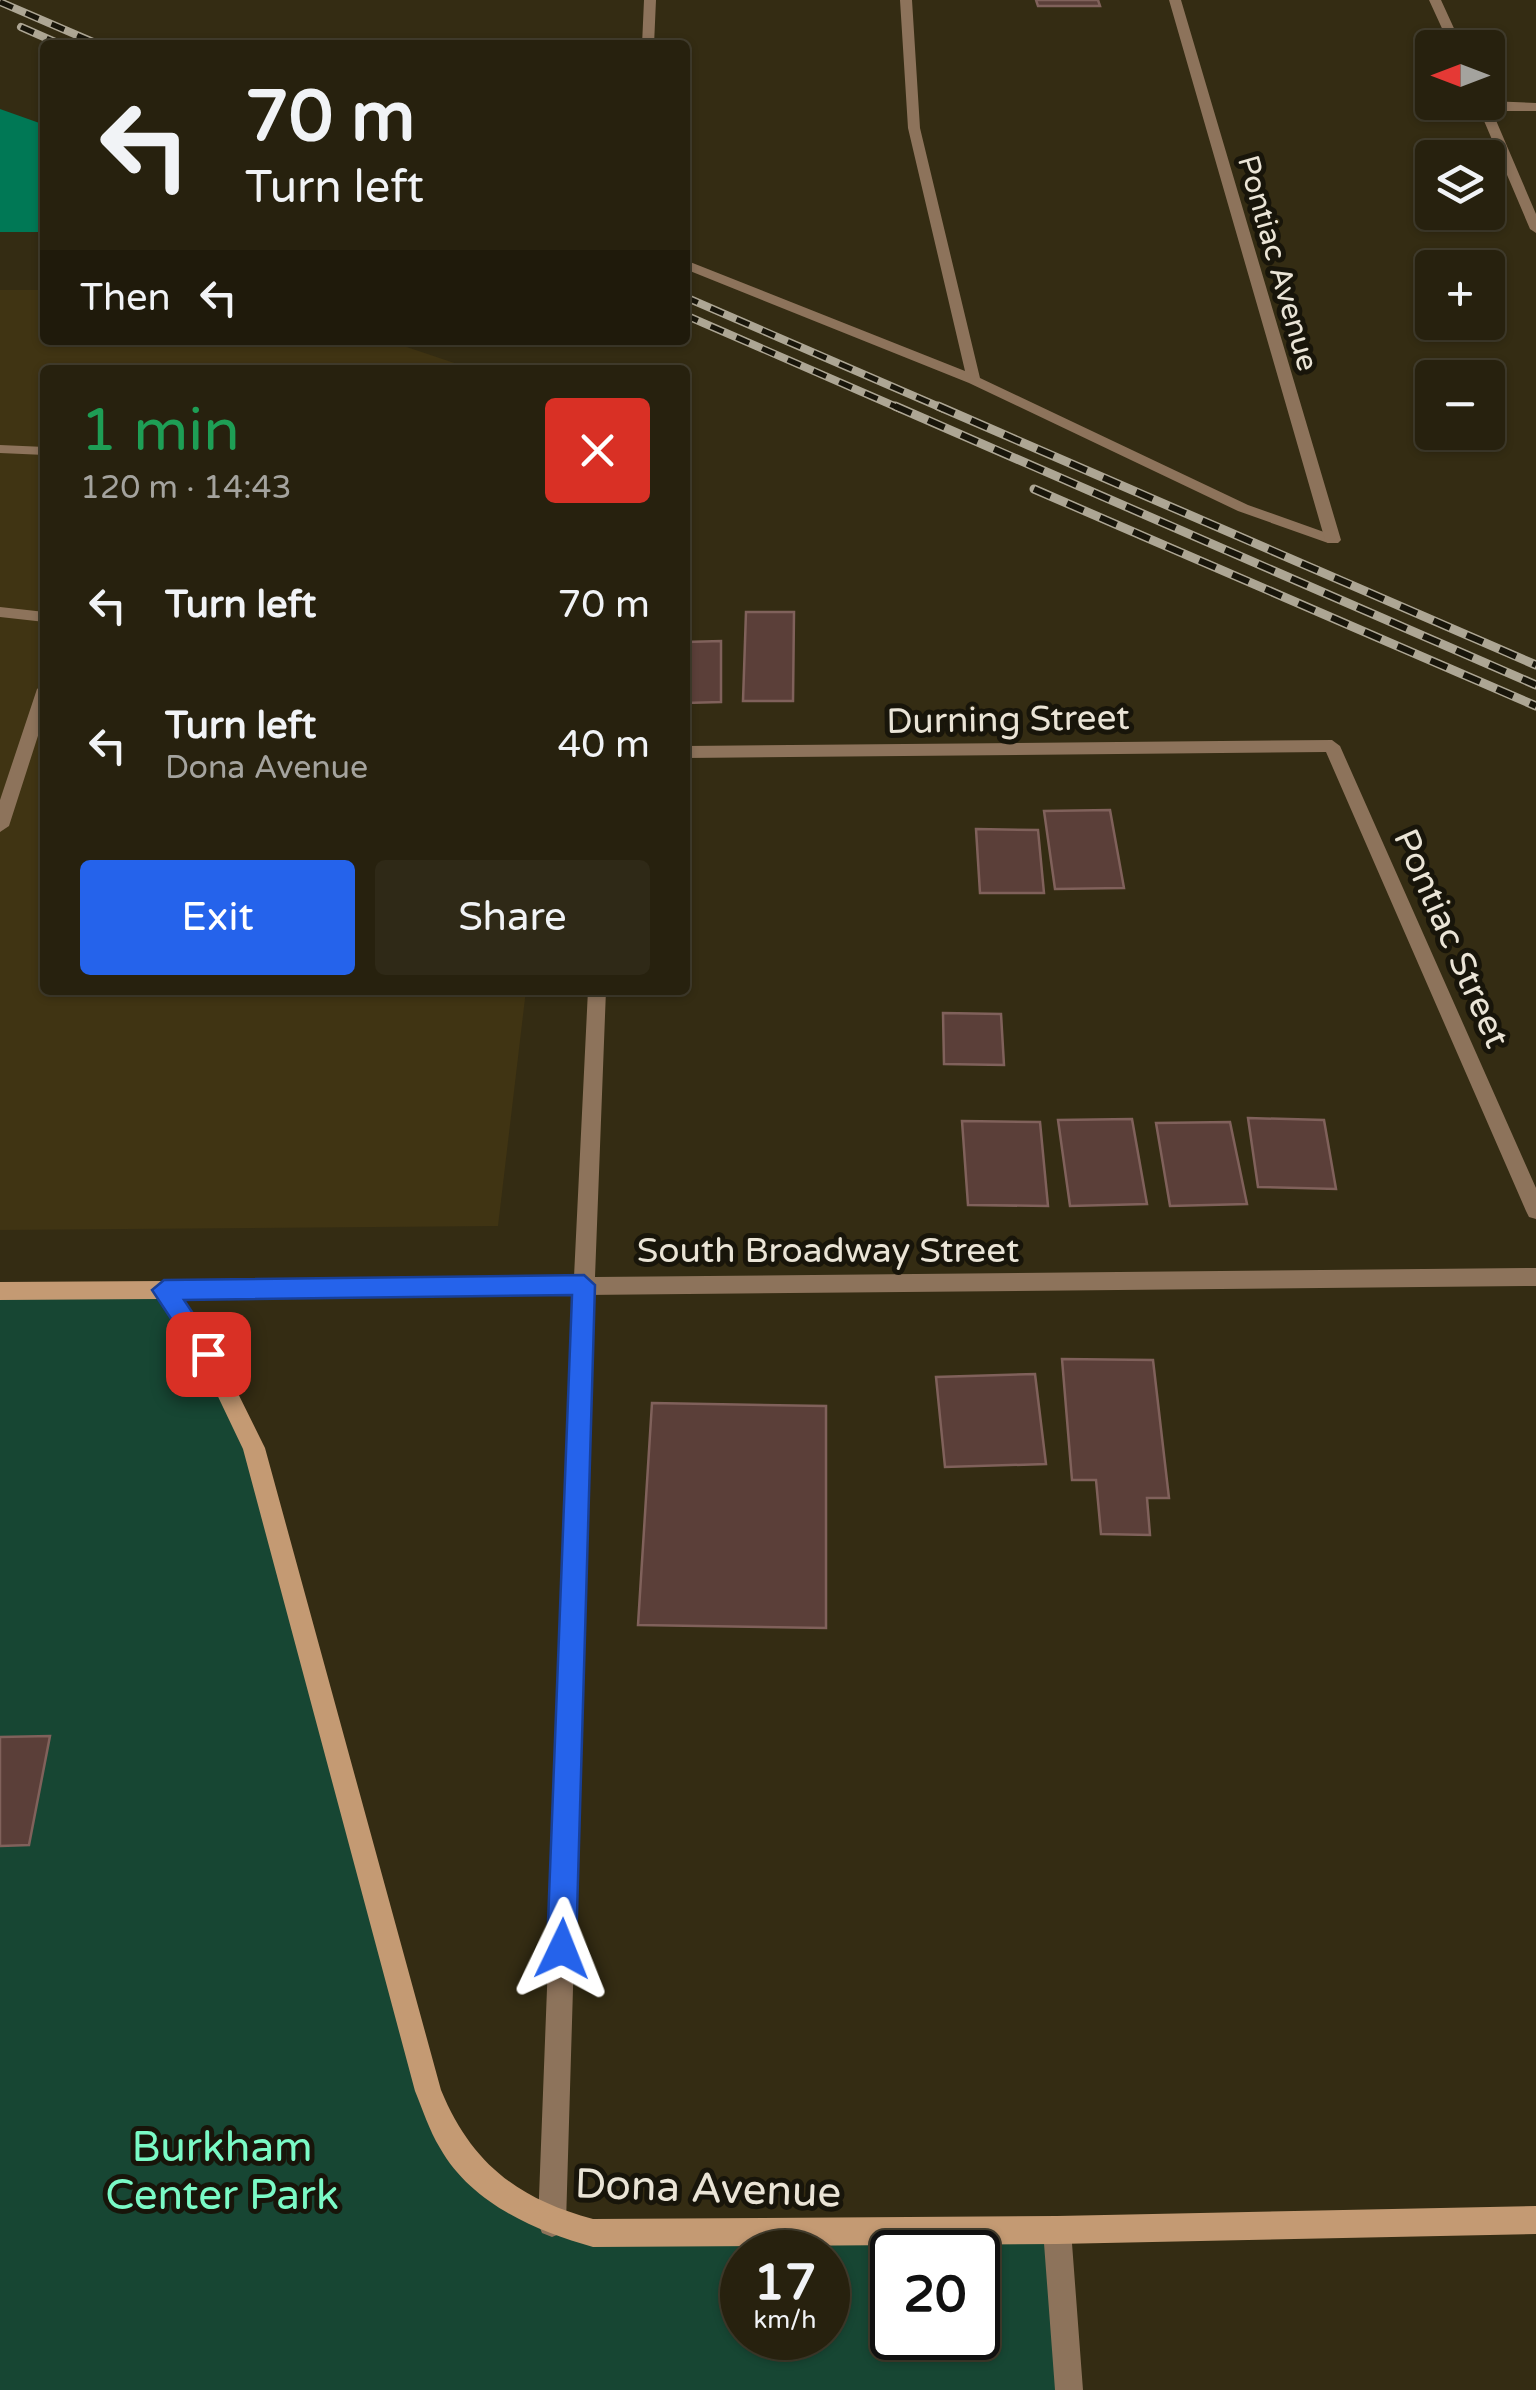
<!DOCTYPE html>
<html lang="en">
<head>
<meta charset="utf-8">
<style>
  :root { --surface:#27210e; --page:#2f2917; --text:#f1f3f6; --muted:#a4a39e; --line:#433e2e; --accent:#2563eb }
  body { margin:0; font-family:"Varela Round",sans-serif; background:var(--page); color:var(--text); height:100vh; display:flex; flex-direction:column; font-size:38px; white-space:nowrap }
  * { box-sizing:border-box; margin:0 }
  p { font-size:32px; color:var(--muted) }
  .icon { flex:none; width:55px; height:55px; fill:none; stroke:currentColor; stroke-width:2; stroke-linecap:round; stroke-linejoin:round }
  .map { position:relative; flex:1; overflow:hidden }
  .details { position:absolute; left:40px; top:365px; width:650px; height:630px; display:flex; flex-direction:column; background:var(--surface); border-radius:10px; box-shadow:0 2px 8px #0004,0 0 0 2px var(--line) }
  .details>* { flex:none }
  .hud { position:absolute; left:40px; top:40px; width:650px; height:305px; border-radius:10px; box-shadow:0 2px 8px #0004,0 0 0 2px var(--line); background:#27210e; color:var(--text); overflow:hidden }
  .needle { width:65px; rotate:270deg }
  .fabs { position:absolute; left:1415px; top:30px; display:grid; gap:20px }
  .fabs a { display:grid; place-items:center; width:90px; height:90px; border-radius:10px; background:var(--surface); box-shadow:0 2px 8px #0004,0 0 0 2px var(--line); font-size:50px }
  .speed { position:absolute; left:720px; top:2230px; display:flex; gap:20px; font-size:50px; font-weight:700; text-align:center }
  .speed>* { display:grid; place-content:center; width:130px; height:130px; border-radius:50%; background:var(--surface); box-shadow:0 2px 8px #0004,0 0 0 2px var(--line); line-height:1 }
  .speed small { font-size:25px; font-weight:400 }
  .speed .limit { border:5px solid #111; border-radius:15px; background:#fff; color:#111 }
  .pin { position:absolute; display:grid; place-items:center; width:85px; height:85px; color:#fff; margin:-42px; border-radius:20px; box-shadow:0 5px 15px #0006 }
  .me { position:absolute; width:110px; margin:-55px; rotate:2deg; stroke-linejoin:round; filter:drop-shadow(0 0 8px #0008) }
  .turn { display:flex; align-items:center; gap:35px; height:210px; padding:0 40px; font-size:45px }
  .turn .icon { width:130px; height:130px; stroke-width:2.5 }
  .turn b { display:block; font-size:70px; line-height:85px }
  .then { display:flex; align-items:center; height:95px; padding:0 40px; background:#0003; gap:20px; font-size:38px }
  .round { display:grid; place-items:center; flex:none; width:105px; height:105px; border-radius:10px; background:var(--page) }
  .head { display:flex; align-items:center; justify-content:space-between; height:170px; padding:0 40px }
  h1 { font-size:60px; font-weight:600; line-height:75px; color:#1e9e55 }
  .primary-button { display:flex; gap:20px; margin-top:auto; padding:20px 40px }
  .primary-button a { flex:1; height:115px; border-radius:10px; background:var(--accent); color:#fff; font-size:40px; font-weight:600; line-height:115px; text-align:center }
  .primary-button a+a { background:var(--page); color:var(--text) }
  ul { padding:0; list-style:none }
  li { display:flex; align-items:center; gap:30px; height:140px; padding:0 40px }
  li div { flex:1 }
  li b { display:block; font-size:38px }
  li em { font-style:normal }
  .map>svg:first-child { display:block }
</style>
</head>
<body>
<div class="map">
<svg width="1536" height="2390" viewBox="0 0 1536 2390">
  <rect width="100%" height="100%" fill="#342c13"/>
  <path fill="#403413" d="M0 290H45V340H386L475 370H45V990H526L498 1226 0 1230Z"/>
  <path fill="#174633" fill-rule="evenodd" d="M164 1290 233 1399 455 2148 552 2223 1056 2230 1069 2390H0V1291ZM742 2252H828V2338H742ZM892 2252H978V2338H892Z"/>
  <path fill="#007855" d="M0 109 45 125V232H0Z"/>
  <path fill="#5b3f39" stroke="#80615b" stroke-width="2.5" d="M1036 0H1098L1100 6H1038Z
    M746 612H794L793 701H743Z
    M721 641V702L685 703V642Z
    M1110 810 1124 888 1055 889 1044 811Z
    M976 829 1038 830 1044 893H980Z
    M943 1013 1001 1014 1004 1065 944 1064Z
    M1248 1118 1324 1120 1336 1189 1258 1187Z
    M1132 1119 1147 1204 1070 1206 1058 1120Z
    M962 1121 1040 1122 1048 1206 968 1205Z
    M1230 1122 1247 1204 1170 1206 1156 1123Z
    M1062 1359 1153 1360 1169 1498H1147L1150 1535 1101 1534 1096 1480H1072Z
    M1035 1374 1046 1464 945 1467 936 1377Z
    M652 1403 826 1406V1628L638 1625Z
    M50 1736 29 1845 0 1846V1737Z"/>
  <g fill="none" stroke-linecap="round" stroke-linejoin="round">
    <path fill="#8d735b" fill-rule="evenodd" d="M900 0H912L920 128 980 378 1248 505 1338 537V543H1328L1238 511 969 383 685 269V260L965 371 908 128Z
      M1429 0H1441L1463 48H1451Z
      M1488 101 1536 103V111H1492L1536 214V233L1530 229 1476 102Z
      M0 445 45 447V455L0 453Z
      M0 607 45 612V622L0 617Z
      M45 683V714L9 826 0 832V800L37 689Z
      M584 1276 591 1279 594 1285 566 2223 562 2233 552 2237 542 2233 538 2223 574 1285 577 1279Z"/>
    <path fill="#8d735b" fill-rule="evenodd" d="M644 0H656L654 45H642Z
      M1169 0H1181L1341 540 1338 543H1328L1325 540Z
      M1332 740 1340 746 1536 1188V1219L1529 1217 1526 1211 1326 752 685 758V746Z
      M588 990H606L595 1277 1536 1268V1286L164 1299 157 1296 154 1290 157 1284 164 1281 574 1277Z
      M1057 2216 1067 2220 1071 2230 1083 2390H1055L1043 2230 1047 2220Z"/>
    <path fill="#c49a73" fill-rule="evenodd" d="M164 1281 171 1284 215 1347 265 1448 441 2090C471 2163 518 2199 593 2219L1057 2216 1536 2206V2234L1057 2244 593 2247C535 2231 471 2203 440 2148 429 2130 423 2110 415 2091L243 1449 201 1361 158 1299 0 1300V1282Z"/>
    <defs>
      <path id="rail-far1" d="M0 2 100 45
        M21 27 62 45
        M685 297 944 409
        M685 315 901 409"/>
      <path id="rail" d="M895 406 1536 685
        M938 406 1536 665
        M1034 489 1536 706"/>
    </defs>
    <use href="#rail-far1" stroke="#ada694" stroke-width="8"/>
    <use href="#rail" stroke="#ada694" stroke-width="9"/>
    <use href="#rail-far1" stroke="#18150a" stroke-width="5" stroke-dasharray="14" stroke-linecap="butt"/>
    <use href="#rail" stroke="#18150a" stroke-width="6" stroke-dasharray="18" stroke-linecap="butt"/>
  </g>
  <path fill="#2563eb" stroke="#184099" stroke-width="2.5" d="M584 1275 595 1285 576 1949 572 1959 562 1964 551 1959 547 1949 572 1295 184 1300 220 1354 208 1364 199 1361 152 1290 164 1280Z"/>
  <g text-anchor="middle" stroke-width="10" stroke-linejoin="round" paint-order="stroke">
    <g font-size="30" fill="#eae4d6" stroke="#18150a">
      <text transform="translate(1278 263) rotate(74)" y="10">Pontiac Avenue</text>
    </g>
    <g font-size="35" fill="#eae4d6" stroke="#18150a">
      <text transform="translate(1008 719) rotate(-1)" y="12">Durning Street</text>
      <text transform="translate(1452 938) rotate(66)" y="12">Pontiac Street</text>
      <text x="828" y="1262">South Broadway Street</text>
    </g>
    <g font-size="42" fill="#7afac6" stroke="#18150a">
      <text x="222" y="2161">Burkham<tspan x="222" dy="48">Center Park</tspan></text>
    </g>
    <g font-size="42" fill="#eae4d6" stroke="#18150a">
      <text transform="translate(708 2187) rotate(2)" y="15">Dona Avenue</text>
    </g>
  </g>
</svg>
<div class="fabs">
<a><svg class="needle" viewBox="-14 -14 28 28"><path d="M0-13l5 13h-10z" fill="#e53935"/><path d="M0 13l5-13h-10z" fill="#a4a39e"/></svg></a>
<a><svg class="icon" aria-label="layers" viewBox="0 0 24 24"><path d="M12 4l9 5-9 5-9-5zM3 14l9 5 9-5"/></svg></a>
<a>+</a>
<a>−</a>
</div>
<div class="speed"><div>17<small>km/h</small></div><div class="limit">20</div></div>
<div class="pin" style="left:208px;top:1354px;background:#d93025"><svg class="icon" aria-label="arrive" viewBox="0 0 24 24"><path d="M6 21V4h12l-3 4 3 4H6"/></svg></div>
<svg class="me" style="left:562px;top:1949px" viewBox="-20 -20 40 40"><path d="M0-17L14 15 0 8-14 15z" fill="#2563eb" stroke="#fff" stroke-width="4"/></svg>
<div class="hud">
<div class="turn"><svg class="icon" aria-label="left" viewBox="0 0 24 24"><path d="M17 20v-9H6M10 6l-5 5 5 5"/></svg><div><b>70 m</b>Turn left</div></div>
<div class="then">Then<svg class="icon" aria-label="left" viewBox="0 0 24 24"><path d="M17 20v-9H6M10 6l-5 5 5 5"/></svg></div>
</div>
<section class="details">
<div class="head"><div><h1>1 min</h1><p>120 m · 14:43</p></div><a class="round" style="background:#d93025;color:#fff"><svg class="icon" aria-label="close" viewBox="0 0 24 24"><path d="M6 6l12 12M18 6L6 18"/></svg></a></div>
<ul>
<li><svg class="icon" aria-label="left" viewBox="0 0 24 24"><path d="M17 20v-9H6M10 6l-5 5 5 5"/></svg><div><b>Turn left</b></div><em>70 m</em></li>
<li><svg class="icon" aria-label="left" viewBox="0 0 24 24"><path d="M17 20v-9H6M10 6l-5 5 5 5"/></svg><div><b>Turn left</b><p>Dona Avenue</p></div><em>40 m</em></li>
</ul>
<div class="primary-button"><a>Exit</a><a>Share</a></div>
</section>
</div>
</body>
</html>
